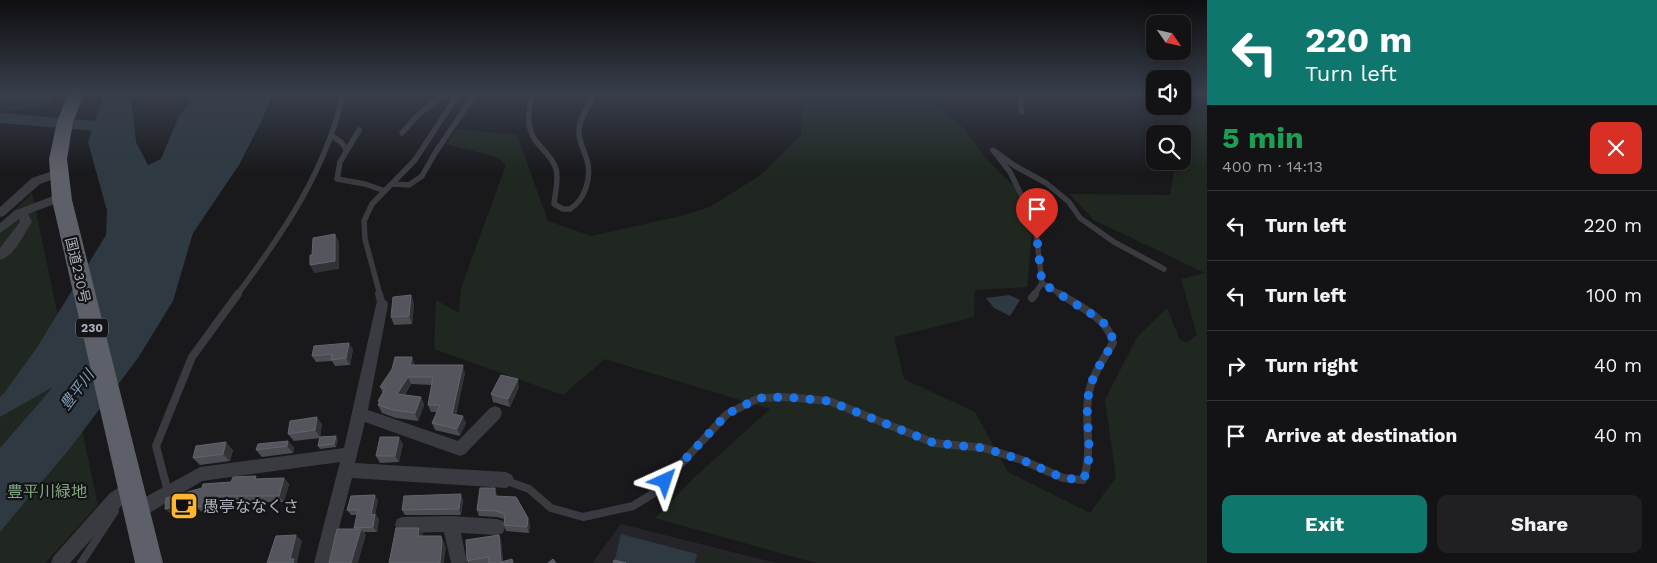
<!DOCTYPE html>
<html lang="en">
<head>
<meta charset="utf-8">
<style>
  :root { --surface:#131315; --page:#202022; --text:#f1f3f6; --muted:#9d9ea0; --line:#323234; --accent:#0f766e }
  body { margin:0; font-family:"Work Sans","Noto Sans JP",sans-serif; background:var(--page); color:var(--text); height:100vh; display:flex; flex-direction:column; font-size:19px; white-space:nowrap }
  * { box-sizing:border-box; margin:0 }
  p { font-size:16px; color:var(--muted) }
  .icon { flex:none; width:28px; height:28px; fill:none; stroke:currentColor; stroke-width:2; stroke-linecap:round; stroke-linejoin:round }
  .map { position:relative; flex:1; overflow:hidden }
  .side { display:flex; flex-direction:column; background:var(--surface); width:450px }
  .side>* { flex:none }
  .top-card { background:#0f766e; color:#fff; overflow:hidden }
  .needle { width:32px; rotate:124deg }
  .tools { position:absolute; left:1146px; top:15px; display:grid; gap:10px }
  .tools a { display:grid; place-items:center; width:45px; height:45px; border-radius:10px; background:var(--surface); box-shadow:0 2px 12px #0003,0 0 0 1px var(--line); font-size:25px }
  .pin { position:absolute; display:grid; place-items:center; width:42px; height:42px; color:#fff; margin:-51px -21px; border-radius:50% 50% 50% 0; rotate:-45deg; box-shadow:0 0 5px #0007 }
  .pin .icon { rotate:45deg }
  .me { position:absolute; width:55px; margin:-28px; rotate:42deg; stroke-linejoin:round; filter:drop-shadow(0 0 4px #0008) }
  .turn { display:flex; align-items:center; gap:18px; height:105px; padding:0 15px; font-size:22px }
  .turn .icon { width:65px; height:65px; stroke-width:2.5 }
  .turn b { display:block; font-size:35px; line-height:42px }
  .round { display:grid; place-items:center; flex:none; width:52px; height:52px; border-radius:10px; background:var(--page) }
  .summary { display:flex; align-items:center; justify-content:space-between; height:85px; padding:0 15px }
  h1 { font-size:30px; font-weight:700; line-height:38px; color:#1e9e55 }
  .action { display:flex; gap:10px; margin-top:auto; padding:10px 15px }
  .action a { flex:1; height:58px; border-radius:10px; background:var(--accent); color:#fff; font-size:20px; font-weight:700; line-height:58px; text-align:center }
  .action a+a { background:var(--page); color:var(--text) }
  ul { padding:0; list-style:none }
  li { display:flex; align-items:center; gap:15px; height:70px; padding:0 15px; border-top:1px solid var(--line) }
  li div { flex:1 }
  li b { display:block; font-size:19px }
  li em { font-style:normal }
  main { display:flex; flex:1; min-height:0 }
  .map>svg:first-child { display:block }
</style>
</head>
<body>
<main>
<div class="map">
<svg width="1207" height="563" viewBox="0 0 1207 563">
  <rect width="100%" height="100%" fill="#19191c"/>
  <path fill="#252529" d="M0 94H54L55 95 49 107 0 112Z
    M621 524 776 563H592Z"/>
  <path fill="#1f2720" d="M803 94H933L932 103 965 129 987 160 1017 189 1032 232 1027 287 975 290 974 317 894 337 904 379 975 412 1008 472 1090 513 1116 477 1105 400 1137 337 1167 308 1180 340 1187 343 1197 335 1181 279 1205 273 1094 220 1069 194 1170 195 1176 161H1182L1183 139 1192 113 1207 112V563H816L655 518 696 476 770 409 605 359 563 395 434 349 436 300 459 313 461 288 506 165 497 157 446 144 457 129 517 135 548 221 591 236 681 216 710 207 762 174 801 135Z
    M32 193 98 505 45 563H0V224Z
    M703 550 754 563H699Z"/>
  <path fill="#2e3941" d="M104 94H158L131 98 136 142 148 165 161 159 179 116 197 94H273L263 118 239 165 193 233 173 301 138 358 71 447 0 532V448L53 387 0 417V397L5 392 36 349 106 235 107 211 88 142Z
    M1009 295 1020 300 1010 316 994 308 986 298Z
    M621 534 697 554 695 563H614Z"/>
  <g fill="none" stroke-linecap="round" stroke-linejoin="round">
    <path fill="#2e3941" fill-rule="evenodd" d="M0 113 120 123 126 124 128 128 126 132 120 133 0 123Z"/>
    <path stroke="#3a3b41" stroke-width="5.5" d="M532 94C528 113 525 131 540 146 546 153 553 159 556 169 559 180 555 193 554 204L563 209H570C585 200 592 177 587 160 584 150 578 140 579 130 580 117 589 105 595 94
      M1022 112 1020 106 1023 94
      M359 130 340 162 337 179 365 184 385 191
      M402 133 418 115 444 94
      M332 136 341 142 346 149
      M393 184 409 185 422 176 435 153 475 94
      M1042 283 1062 295
      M237 295C283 233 326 171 343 94
      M380 295 365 239 364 221 372 204 415 160 458 94
      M1034 295 1042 283 1035 223 1010 172 993 150 1015 166 1046 183 1069 202 1080 218 1114 242 1164 269"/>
    <path stroke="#3a3b41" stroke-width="8" d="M379 294 382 305
      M1032 298 1035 294
      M507 481 529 489 551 508 583 517 633 506 654 493 727 414 759 398 785 397 829 401 934 443 984 448 1022 460 1063 478 1083 480C1094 451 1083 421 1089 392 1093 374 1104 358 1113 343 1108 318 1080 307 1060 294
      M168 492 156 446 192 357 238 294
      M81 563 115 511"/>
    <path fill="#3a3b41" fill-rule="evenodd" d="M58 169 62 170 63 173 62 176 40 184 4 216 0 217V207L32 178Z
      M61 193 67 197 65 200 28 214 32 222 30 225C23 236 14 256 0 260V248L20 222 19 219 0 233V223L14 211Z
      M382 300 387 301 388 305 368 410 458 441 490 408 495 406 500 408 502 413 500 418 465 454 460 456 365 422 355 463 506 472 512 475 514 480 512 485 506 488 352 478 330 563H314L340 462 202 481 143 517 137 519 131 517 129 511 131 505 200 467 344 448 376 305 377 301Z
      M131 480 137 483 139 488 137 493 122 505 70 563H51L53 557 110 493Z
      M451 516 497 519 503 521 505 527 503 533 497 535 461 533 467 563H451L444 532 403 533 397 531 395 525 397 519 403 517Z"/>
    <path fill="#5e6069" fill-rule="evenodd" d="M68 94H84L73 122 67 159 72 200 163 563H135L52 200 49 159 57 122Z"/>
  </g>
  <path fill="#4a4c51" d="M411 295 414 304 412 324 394 325 391 317Z
    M353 349 350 365 335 366 332 361 316 362 312 356Z
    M415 365 465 373 456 414 466 423 460 436 435 430 432 423 437 412H431L428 405 432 385 411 384 405 395 421 397 424 405 418 421 396 418 382 413 378 405 379 403 378 401 383 393 380 387Z
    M519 387 510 407 493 402 491 394Z
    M322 424 320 437 336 436 338 440 336 447 320 449 318 446 320 438 294 441 288 434Z
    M288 441 294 448 293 453 262 457 256 450Z
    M403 444 399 462 380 463 376 456Z
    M233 450 230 461 200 465 193 458Z
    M284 478 289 484 284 502H222L219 512H202L197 508 173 515 165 509 231 482 258 479Z
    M497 495V496L528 518 530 524 529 533 506 531 504 525V519L497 517 479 516 477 510Z
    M378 500 375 514 379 519 377 532H364L366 535 355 529 354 528 357 515H351L347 510Z
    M463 500 461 515H405L402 510Z
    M499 535 501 540 503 562 513 563H468L467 561Z"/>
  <path fill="#323337" d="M335 234 339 242V269L314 273 310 265Z
    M411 295 414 304 412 324 409 316Z
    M349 343 353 349 350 365 346 358Z
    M412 357 415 365H410Z
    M463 365 465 373 455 421 452 414Z
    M408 377 411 384 401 401 397 394Z
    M518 379 519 387 510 407 508 399Z
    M421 397 424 405 418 421 415 413Z
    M463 416 466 423 460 436 457 429Z
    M317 417 322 424 320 437 315 430Z
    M336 436 338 440 336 447 334 444Z
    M399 437 403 444 399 462 395 456Z
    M288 441 294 448 293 453 287 446Z
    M226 442 233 450 230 461 223 454Z
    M284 478 289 484 284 502 279 496Z
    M495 488 497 495V502L495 496Z
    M461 494 463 500 461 515 459 509Z
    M375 495 378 500 374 519 371 515Z
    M215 496 222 502 219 512 212 506Z
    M197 500 195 507 197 508 173 515 165 509Z
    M375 514 379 519 377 532 373 527Z
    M528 518 530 524 529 533 527 527Z
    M419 528 423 534 422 542 418 536Z
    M361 529 366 535 358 563H351Z
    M296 535 302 541 297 562 298 563H293L290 559Z
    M499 535 501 540 503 563H501Z
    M441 536 444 542 446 548 444 563H440Z"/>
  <path fill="#55565d" stroke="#62646c" d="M335 234V261L310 265V255H312L313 238Z
    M411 295 409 316 391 317 393 297Z
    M349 343 346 358 331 360 332 354 312 356 314 346Z
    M395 357H412L410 365H463L452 414 463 416 457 429 432 423 440 405H428L433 377H408L397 394 421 397 415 413 393 410 378 405 380 401H378L385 389 380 387 392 369Z
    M501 375 518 379 508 399 491 394Z
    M317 417 315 430 288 434 290 421Z
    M336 436 334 444 318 446 320 437Z
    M380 437H399L395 456H376Z
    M288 441 287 446 256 450 258 444Z
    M226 442 223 454 193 458 196 446Z
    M256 476 255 479 284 478 279 496H215L212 506 195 507 197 500 165 509 166 498 202 488 203 484 231 482 233 477Z
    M480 488H495V496L516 497 528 518 527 527 504 525 505 514 495 511 477 510Z
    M461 494 459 509 402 510 404 496Z
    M375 495 371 515 375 514 373 527 354 528 358 510H347L351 496Z
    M396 528H419L418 536H441L442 542 440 563H389Z
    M337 529H361L351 563H329Z
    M296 535 290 559H294L293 563H267L276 536Z
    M499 535 501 562 512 559 513 563H489L488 557 467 561 466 540Z
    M553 559 556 563H548Z
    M614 560 626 563H613Z"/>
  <linearGradient id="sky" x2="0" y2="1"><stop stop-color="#0e0e0f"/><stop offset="0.54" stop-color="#383e4b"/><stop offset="1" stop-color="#383e4b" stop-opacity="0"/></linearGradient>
  <rect width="1207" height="173" fill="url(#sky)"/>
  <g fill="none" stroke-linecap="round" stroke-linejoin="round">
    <path stroke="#1a73e8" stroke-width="9" stroke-dasharray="0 16.2" d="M665 481 727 414 759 398 785 397 829 401 934 443 984 448 1022 460 1063 478 1083 480C1096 454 1083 420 1089 392 1093 373 1103 360 1113 343L1111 332 1101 320 1042 283 1037 239"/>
  </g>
  <defs>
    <symbol id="cafe-square" viewBox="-11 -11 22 22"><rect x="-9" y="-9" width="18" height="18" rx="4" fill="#fdb630" stroke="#141417"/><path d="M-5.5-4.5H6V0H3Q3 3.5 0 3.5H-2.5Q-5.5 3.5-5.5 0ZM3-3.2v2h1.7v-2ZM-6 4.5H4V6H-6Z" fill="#111"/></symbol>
  </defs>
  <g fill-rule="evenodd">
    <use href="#cafe-square" x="168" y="490" width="32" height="32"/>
  </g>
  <g text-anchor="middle" stroke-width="4.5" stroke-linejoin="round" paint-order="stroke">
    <rect fill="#141417" stroke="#7e818a" stroke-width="1" x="76" y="318.5" width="32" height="19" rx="4"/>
    <g font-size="12" font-weight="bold" fill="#abb0bc">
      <text x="92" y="332">230</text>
    </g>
    <g font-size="14" fill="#abb0bc" stroke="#141417">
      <text transform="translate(78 270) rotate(77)" y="5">国道230号</text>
    </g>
    <g font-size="15" font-style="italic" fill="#819fb8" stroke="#141417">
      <text transform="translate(77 390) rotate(-53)" y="5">豊平川</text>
    </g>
    <g font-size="16" fill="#81a883" stroke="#141417">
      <text x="47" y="497">豊平川緑地</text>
    </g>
    <g font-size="16" fill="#abb0bc" stroke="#141417" text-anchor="start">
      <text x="203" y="512">愚亭ななくさ</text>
    </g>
  </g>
</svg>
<div class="tools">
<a><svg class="needle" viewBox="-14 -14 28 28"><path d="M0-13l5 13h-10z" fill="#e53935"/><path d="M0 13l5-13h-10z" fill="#9d9ea0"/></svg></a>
<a><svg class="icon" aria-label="sound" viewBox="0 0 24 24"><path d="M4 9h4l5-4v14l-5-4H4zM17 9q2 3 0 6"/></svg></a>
<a><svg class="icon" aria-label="search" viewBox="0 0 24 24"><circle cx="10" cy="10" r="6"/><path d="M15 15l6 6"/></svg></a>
</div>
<div class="pin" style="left:1037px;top:239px;background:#d93025"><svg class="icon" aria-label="arrive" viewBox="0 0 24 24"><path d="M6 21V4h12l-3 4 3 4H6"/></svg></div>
<svg class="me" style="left:665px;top:481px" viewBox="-20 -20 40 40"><path d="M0-17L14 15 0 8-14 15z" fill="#1a73e8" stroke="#fff" stroke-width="4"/></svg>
</div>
<section class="side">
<div class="top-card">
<div class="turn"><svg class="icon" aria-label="left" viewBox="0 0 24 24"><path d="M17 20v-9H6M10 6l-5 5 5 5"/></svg><div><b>220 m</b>Turn left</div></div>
</div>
<div class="summary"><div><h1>5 min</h1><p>400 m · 14:13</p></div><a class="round" style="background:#d93025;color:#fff"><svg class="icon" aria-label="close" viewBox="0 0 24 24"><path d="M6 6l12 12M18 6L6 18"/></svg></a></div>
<ul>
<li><svg class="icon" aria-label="left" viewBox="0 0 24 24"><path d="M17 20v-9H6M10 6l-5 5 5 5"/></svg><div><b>Turn left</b></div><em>220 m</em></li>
<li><svg class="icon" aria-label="left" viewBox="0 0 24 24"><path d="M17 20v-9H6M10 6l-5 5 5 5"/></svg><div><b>Turn left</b></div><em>100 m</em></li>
<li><svg class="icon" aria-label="right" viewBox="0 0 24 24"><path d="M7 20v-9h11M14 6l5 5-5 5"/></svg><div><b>Turn right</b></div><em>40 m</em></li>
<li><svg class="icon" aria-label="arrive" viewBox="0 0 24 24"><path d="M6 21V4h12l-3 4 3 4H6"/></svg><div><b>Arrive at destination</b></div><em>40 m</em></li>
</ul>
<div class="action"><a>Exit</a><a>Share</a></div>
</section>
</main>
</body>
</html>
